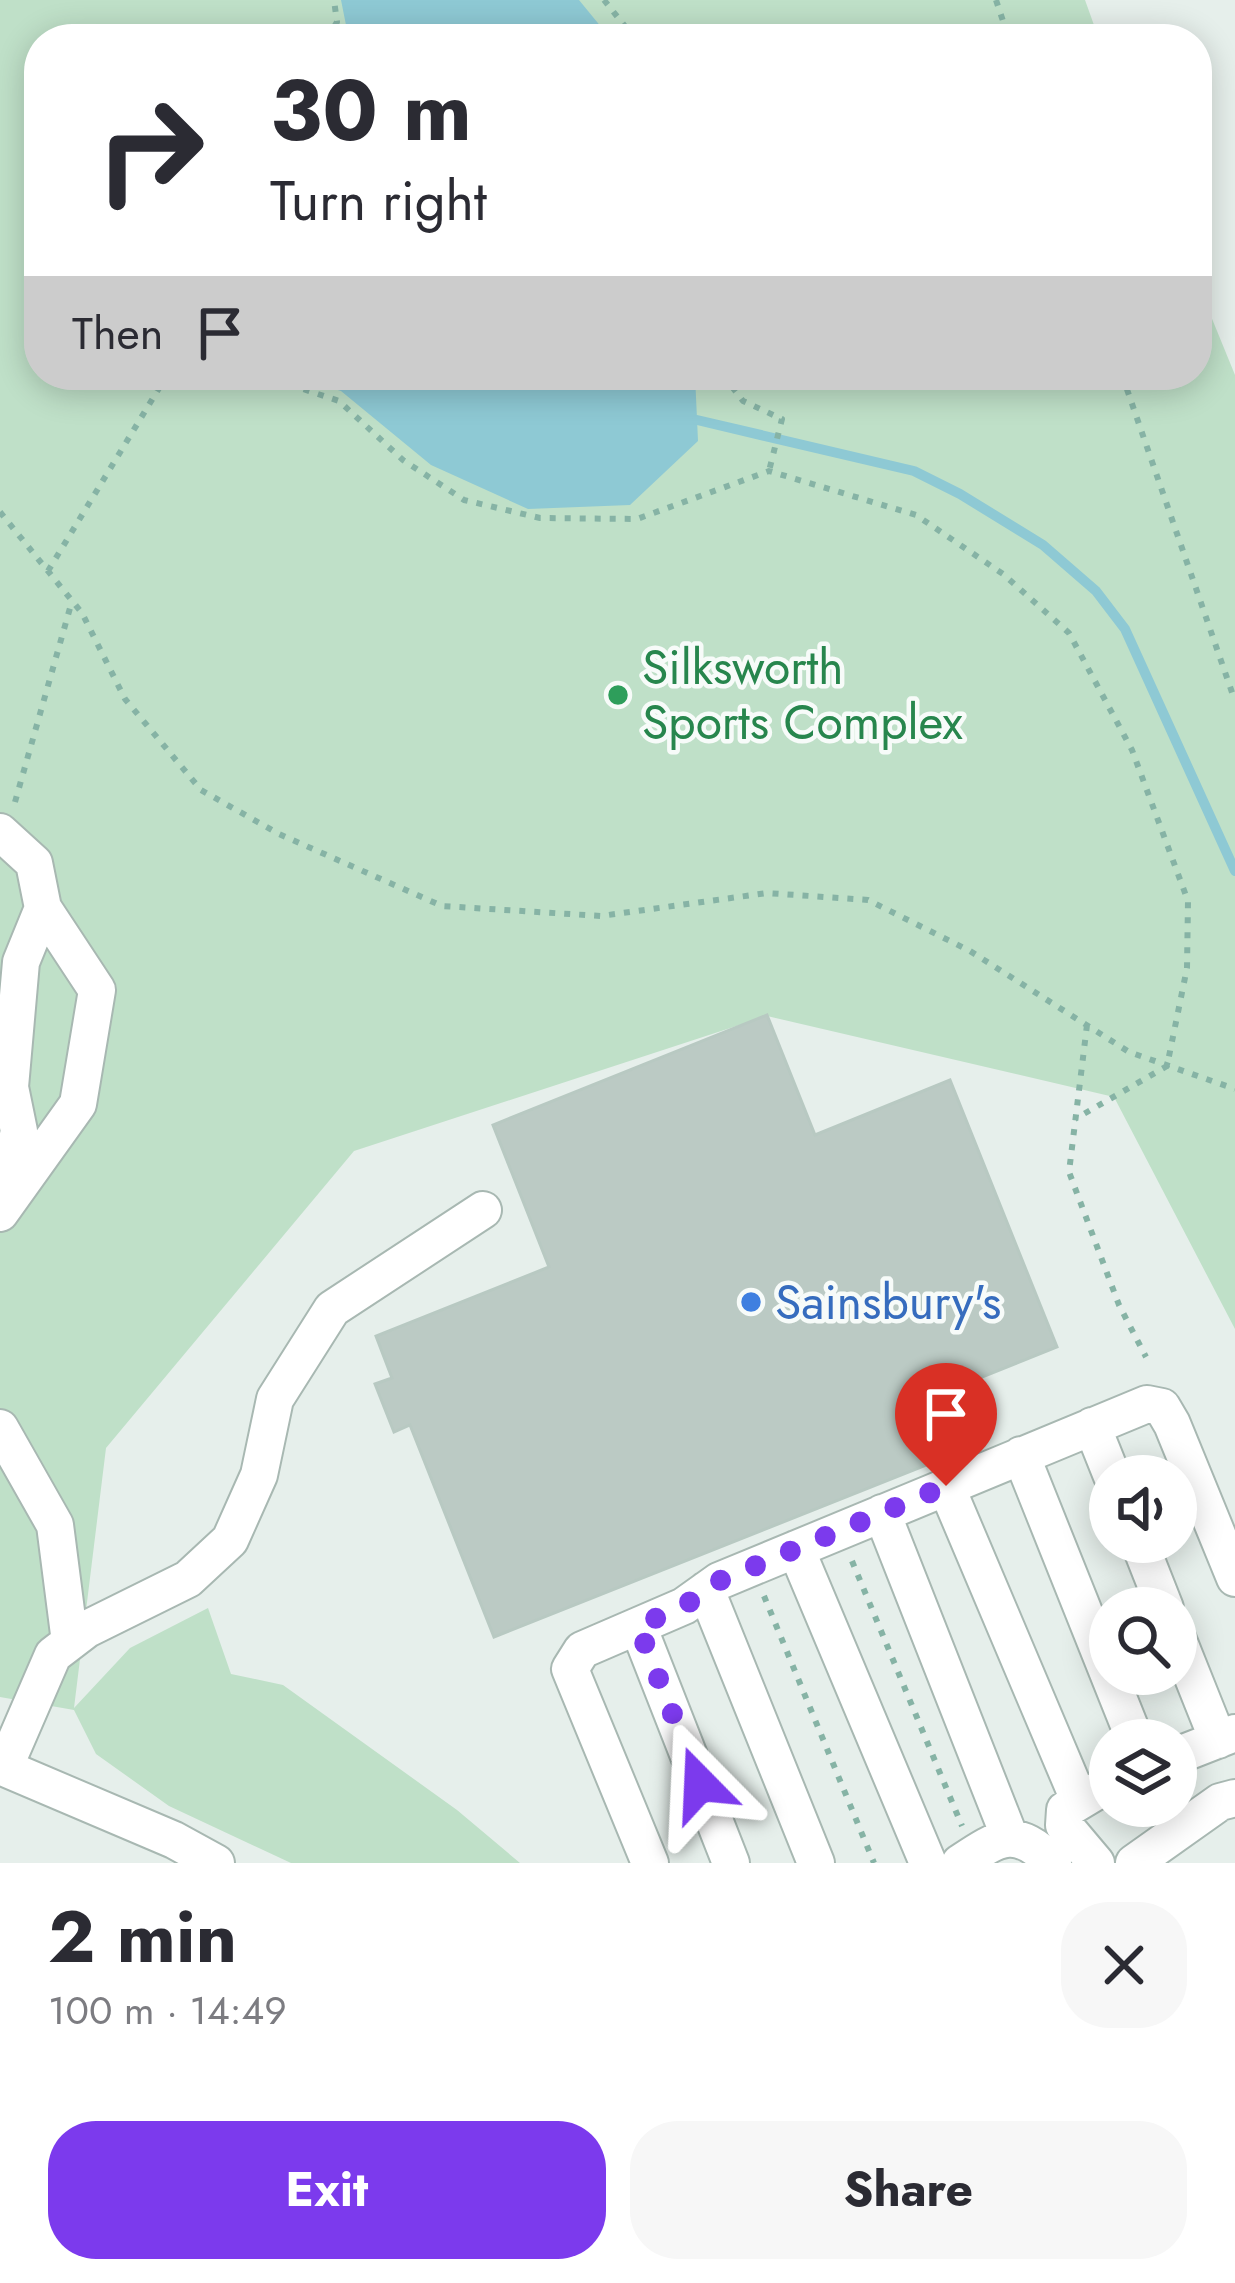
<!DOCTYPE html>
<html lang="en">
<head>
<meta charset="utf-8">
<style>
  :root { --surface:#fff; --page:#f7f7f7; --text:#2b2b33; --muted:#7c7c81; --accent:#7c3aed }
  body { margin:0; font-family:Jost,sans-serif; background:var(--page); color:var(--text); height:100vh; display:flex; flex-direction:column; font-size:45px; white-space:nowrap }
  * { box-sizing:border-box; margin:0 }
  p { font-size:39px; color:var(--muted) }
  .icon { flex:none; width:66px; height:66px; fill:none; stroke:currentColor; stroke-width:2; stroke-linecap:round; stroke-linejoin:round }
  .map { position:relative; height:1863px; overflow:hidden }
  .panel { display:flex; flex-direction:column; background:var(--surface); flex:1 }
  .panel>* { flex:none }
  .top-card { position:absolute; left:24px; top:24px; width:1188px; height:366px; border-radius:48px; box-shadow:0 6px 30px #0003; background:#fff; color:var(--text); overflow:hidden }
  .fabs { position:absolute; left:1089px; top:1455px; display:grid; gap:24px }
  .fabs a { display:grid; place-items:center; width:108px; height:108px; border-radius:50%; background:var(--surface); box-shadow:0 6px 30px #0003; font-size:60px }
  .pin { position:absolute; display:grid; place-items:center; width:102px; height:102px; color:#fff; margin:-123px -51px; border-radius:50% 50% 50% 0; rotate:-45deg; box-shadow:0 0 12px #0007 }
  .pin .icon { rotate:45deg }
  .me { position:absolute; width:132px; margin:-66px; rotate:339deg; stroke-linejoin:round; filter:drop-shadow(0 0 9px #0008) }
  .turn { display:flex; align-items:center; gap:42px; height:252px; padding:0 48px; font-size:54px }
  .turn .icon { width:156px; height:156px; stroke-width:2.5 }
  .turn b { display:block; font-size:84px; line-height:102px }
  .then { display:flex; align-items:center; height:114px; padding:0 48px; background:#0003; gap:24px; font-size:45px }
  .round { display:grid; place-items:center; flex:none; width:126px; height:126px; border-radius:48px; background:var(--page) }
  .summary { display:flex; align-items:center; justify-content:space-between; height:204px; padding:0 48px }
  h1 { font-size:72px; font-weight:700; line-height:90px }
  .cta { display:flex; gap:24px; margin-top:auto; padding:24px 48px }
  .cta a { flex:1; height:138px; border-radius:48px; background:var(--accent); color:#fff; font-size:48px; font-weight:700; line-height:138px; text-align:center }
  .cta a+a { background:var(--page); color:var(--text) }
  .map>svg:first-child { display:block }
</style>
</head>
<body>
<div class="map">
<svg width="1235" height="1863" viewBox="0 0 1235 1863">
  <rect width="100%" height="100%" fill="#e6efeb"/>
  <path fill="#bfe0c8" d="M0 0H1085L1099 39H39V375H1197V282L1235 375V1329L1114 1097 767 1016 354 1151 106 1448 74 1708 130 1648 208 1608 231 1674 283 1685 457 1810 520 1863H291L169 1806 96 1754 74 1710 0 1697Z"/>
  <path fill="#8ec9d4" d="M341 0H579L611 39H344L348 35Z
    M291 375H695L698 441 630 505 528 509 431 465 341 391Z"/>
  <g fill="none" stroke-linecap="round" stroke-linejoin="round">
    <path stroke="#8ec9d4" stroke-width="10" d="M697 420 914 471 960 494 1043 545 1096 591 1125 629 1235 871"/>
  </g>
  <path fill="#bbcac4" stroke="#b8c9c2" stroke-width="3" d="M767 1015 815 1135 950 1080 1057 1347 907 1407 929 1464 494 1637 410 1425 394 1432 375 1384 392 1378 376 1336 549 1267 493 1125Z"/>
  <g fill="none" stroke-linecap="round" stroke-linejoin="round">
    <defs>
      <path id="minor" d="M0 832 34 863 43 908
        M0 1212 19 1131 10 1087 21 962 43 908 97 990 78 1104 0 1213
        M1092 1426 1112 1476
        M0 1428 55 1525 70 1642
        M1021 1455 1135 1740
        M946 1486 1079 1800
        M882 1513 1010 1838
        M1139 1542 1165 1608
        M796 1549 928 1863
        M706 1590 816 1863
        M638 1626 731 1863
        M1176 1635 1218 1740
        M1176 1756 1235 1733
        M0 1766 174 1840 216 1863
        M4 1768 53 1655 87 1629 188 1579 230 1540 259 1475 275 1399 332 1309 483 1210
        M650 1863 570 1669 582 1650 684 1606 719 1581 1147 1404 1162 1407 1172 1424 1235 1578
        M960 1863C999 1837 1016 1825 1053 1863
        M1096 1863 1064 1825 1065 1810 1110 1783
        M1134 1863 1220 1802 1235 1798"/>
    </defs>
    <use href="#minor" stroke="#a8b8b2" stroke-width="40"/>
    <path stroke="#86b3a5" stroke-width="6" stroke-dasharray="6 9" stroke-linecap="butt" d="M604 0 635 39
      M996 0 1009 39
      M327 39 337 22 334 0
      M261 375 339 401 403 460 464 500 540 518 637 519 769 471 916 515 1003 574 1069 633 1132 750 1188 901 1187 968 1167 1066 1075 1119
      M723 375 743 401 782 419 769 471
      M1122 375 1235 701
      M0 512 82 613 125 699 201 790 279 834 442 906 601 916 767 893 868 900 970 951 1129 1052 1235 1089
      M48 571 167 375
      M15 802 72 601
      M1087 1025 1069 1172 1119 1305 1146 1357
      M852 1561 962 1826
      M764 1596 874 1863"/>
    <use href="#minor" stroke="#fff" stroke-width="36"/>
  </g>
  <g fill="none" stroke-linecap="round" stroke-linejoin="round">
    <path stroke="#7c3aed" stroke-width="21" stroke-dasharray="0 37.8" d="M700 1784 638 1626 684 1606 719 1581 946 1486"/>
  </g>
  <circle fill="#2e9e5b" stroke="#f7fbf9" stroke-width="4.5" cx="618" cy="695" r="12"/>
  <circle fill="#3f7fe0" stroke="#f7fbf9" stroke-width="4.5" cx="751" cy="1302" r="12"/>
  <g text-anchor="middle" stroke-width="9" stroke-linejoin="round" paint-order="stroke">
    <g font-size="48" fill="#27864d" stroke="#f7fbf9" text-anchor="start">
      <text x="642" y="684">Silksworth<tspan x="642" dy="55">Sports Complex</tspan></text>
    </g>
    <g font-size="48" fill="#366cbe" stroke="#f7fbf9" text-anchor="start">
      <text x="775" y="1319">Sainsbury's</text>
    </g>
  </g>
</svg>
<div class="fabs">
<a><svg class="icon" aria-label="sound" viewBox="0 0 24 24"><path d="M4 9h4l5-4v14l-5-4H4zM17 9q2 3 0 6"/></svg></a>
<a><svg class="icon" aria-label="search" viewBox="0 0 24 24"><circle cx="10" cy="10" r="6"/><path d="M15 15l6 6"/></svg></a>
<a><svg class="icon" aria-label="layers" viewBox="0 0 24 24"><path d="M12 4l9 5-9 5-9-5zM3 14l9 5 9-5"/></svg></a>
</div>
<div class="pin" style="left:946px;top:1486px;background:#d93025"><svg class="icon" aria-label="arrive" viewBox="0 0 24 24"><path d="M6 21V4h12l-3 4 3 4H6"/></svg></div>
<svg class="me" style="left:700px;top:1784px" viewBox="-20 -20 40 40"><path d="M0-17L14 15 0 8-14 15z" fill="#7c3aed" stroke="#fff" stroke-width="4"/></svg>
<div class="top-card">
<div class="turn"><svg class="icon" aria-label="right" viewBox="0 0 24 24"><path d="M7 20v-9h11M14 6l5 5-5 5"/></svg><div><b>30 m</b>Turn right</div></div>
<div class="then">Then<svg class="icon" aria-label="arrive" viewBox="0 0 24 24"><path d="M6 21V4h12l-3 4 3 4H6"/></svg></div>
</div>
</div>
<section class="panel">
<div class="summary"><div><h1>2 min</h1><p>100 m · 14:49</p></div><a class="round"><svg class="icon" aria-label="close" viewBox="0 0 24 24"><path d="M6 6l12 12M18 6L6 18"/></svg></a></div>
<div class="cta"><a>Exit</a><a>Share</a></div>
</section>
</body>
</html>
